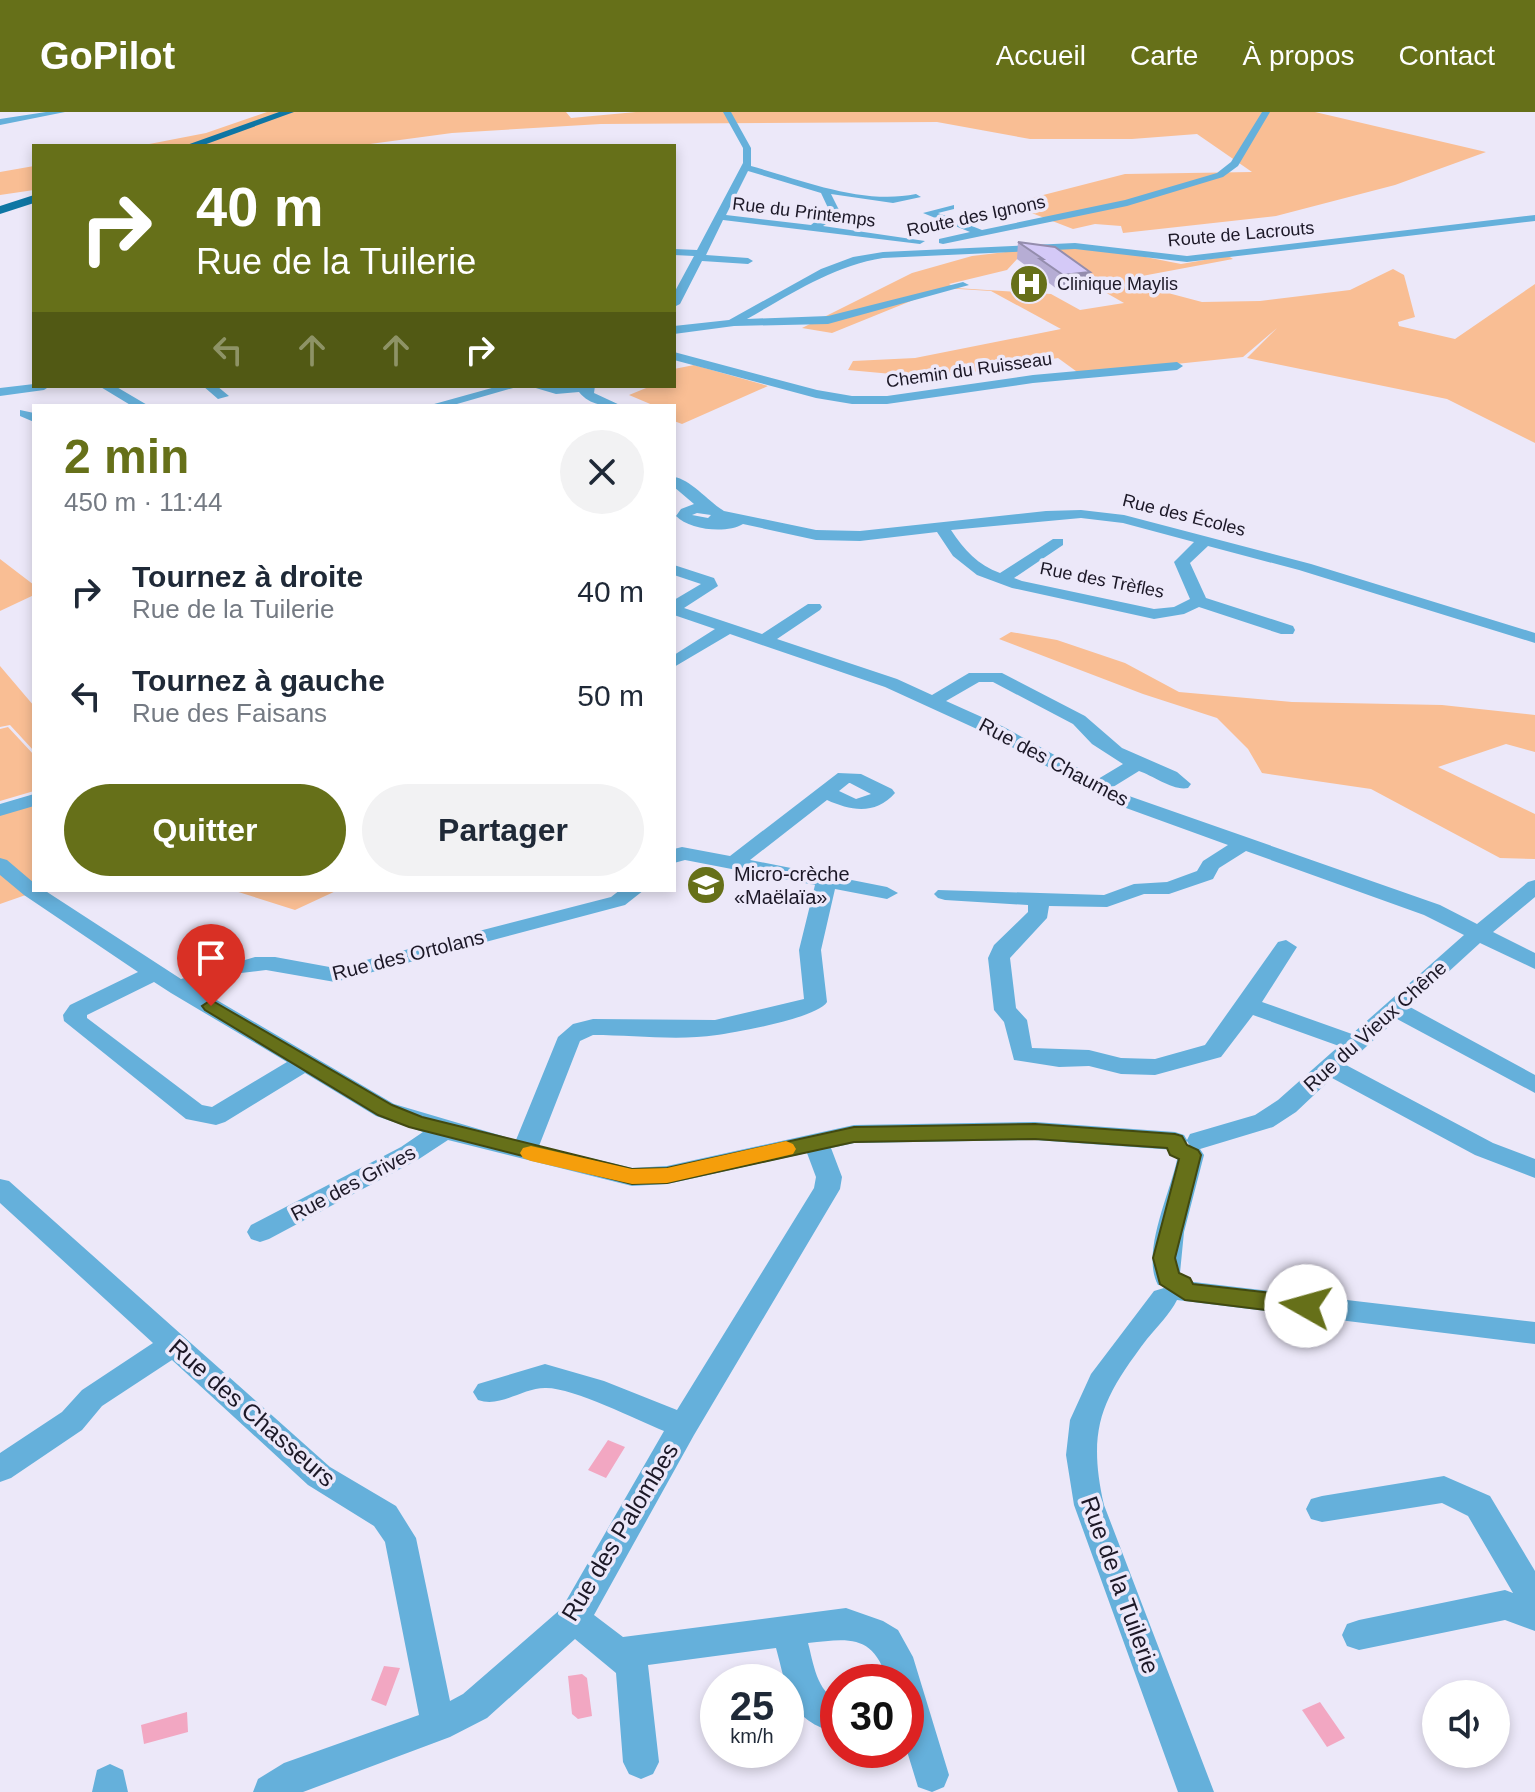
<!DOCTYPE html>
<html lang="fr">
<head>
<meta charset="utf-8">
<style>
  :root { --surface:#fff; --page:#f2f2f3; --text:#1f2937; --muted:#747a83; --accent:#667019 }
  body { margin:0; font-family:Helvetica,sans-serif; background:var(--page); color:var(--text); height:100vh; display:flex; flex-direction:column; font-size:30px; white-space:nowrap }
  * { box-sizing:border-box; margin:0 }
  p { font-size:26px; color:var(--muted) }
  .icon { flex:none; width:44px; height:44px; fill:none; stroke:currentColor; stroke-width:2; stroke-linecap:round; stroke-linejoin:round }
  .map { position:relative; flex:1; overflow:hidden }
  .sheet { position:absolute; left:32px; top:292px; width:644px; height:488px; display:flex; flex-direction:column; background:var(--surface); border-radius:0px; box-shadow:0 4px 12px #0003 }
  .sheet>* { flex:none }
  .banner { position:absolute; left:32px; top:32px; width:644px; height:244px; border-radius:0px; box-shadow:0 4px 12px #0003; background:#667019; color:#fff; overflow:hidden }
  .buttons { position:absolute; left:1422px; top:1568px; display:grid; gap:16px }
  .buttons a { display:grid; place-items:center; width:88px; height:88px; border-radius:50%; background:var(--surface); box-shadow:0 4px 12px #0003; font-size:40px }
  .speed { position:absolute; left:700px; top:1552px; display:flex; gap:16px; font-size:40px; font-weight:700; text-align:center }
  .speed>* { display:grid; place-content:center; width:104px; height:104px; border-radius:50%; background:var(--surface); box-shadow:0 4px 12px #0003; line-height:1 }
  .speed small { font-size:20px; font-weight:400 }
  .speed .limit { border:12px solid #d22; background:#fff; color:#111 }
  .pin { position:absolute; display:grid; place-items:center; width:68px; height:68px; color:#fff; margin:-82px -34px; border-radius:50% 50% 50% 0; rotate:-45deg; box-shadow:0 0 8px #0007 }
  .pin .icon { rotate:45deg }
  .me { position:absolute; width:88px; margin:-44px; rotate:277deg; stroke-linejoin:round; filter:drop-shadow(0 0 6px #0008) }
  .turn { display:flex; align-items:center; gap:28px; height:168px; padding:0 32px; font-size:36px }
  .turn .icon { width:104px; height:104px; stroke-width:2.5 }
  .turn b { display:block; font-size:56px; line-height:68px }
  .lanes { display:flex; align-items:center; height:76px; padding:0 32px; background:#0003; justify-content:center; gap:40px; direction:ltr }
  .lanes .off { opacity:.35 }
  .round { display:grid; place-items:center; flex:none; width:84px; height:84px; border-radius:42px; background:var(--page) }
  .summary { display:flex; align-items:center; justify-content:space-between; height:136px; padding:0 32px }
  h1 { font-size:48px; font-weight:800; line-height:60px; color:var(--accent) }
  .cta { display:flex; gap:16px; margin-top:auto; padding:16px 32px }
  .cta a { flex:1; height:92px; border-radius:48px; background:var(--accent); color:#fff; font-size:32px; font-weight:800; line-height:92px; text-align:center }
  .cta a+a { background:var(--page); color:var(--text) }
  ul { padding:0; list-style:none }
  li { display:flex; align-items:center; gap:24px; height:104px; padding:0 32px }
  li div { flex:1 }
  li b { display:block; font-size:30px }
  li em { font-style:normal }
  header { display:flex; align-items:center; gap:48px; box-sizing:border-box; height:112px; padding:0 40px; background:var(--accent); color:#fff }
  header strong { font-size:38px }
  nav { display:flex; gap:44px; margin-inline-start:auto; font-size:28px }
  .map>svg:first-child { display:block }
</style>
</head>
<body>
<header>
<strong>GoPilot</strong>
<nav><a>Accueil</a><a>Carte</a><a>À propos</a><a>Contact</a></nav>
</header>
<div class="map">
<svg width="1535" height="1680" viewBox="0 0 1535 1680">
  <rect width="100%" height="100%" fill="#ece8f9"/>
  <path fill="#f9be94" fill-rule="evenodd" d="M267 0H566L571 6 636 0H1315L1486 40 1395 73 1276 104 1123 121 1121 114 1095 112 1073 117 1008 92 1125 62 1252 60 1197 22 1132 27H1030L937 10 601 12 452 21 355 34H139L206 21Z
    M34 54V78L0 83V60Z
    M1040 136 1110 138 1181 152 1228 144 1233 147 1142 164 1168 181 1202 190 1260 189 1350 178 1393 157 1404 163 1415 205 1398 210 1399 214 1455 227 1535 172V331L1447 287 1247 246 1277 216 1243 245 1080 262 1058 246 936 266 848 258 853 249 915 246 1061 217 991 179 943 176 832 221 802 216 912 161 972 144ZM1018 146 1060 147 1110 172 1096 175 1124 191 1080 198 1051 182 956 176 949 172 1007 158Z
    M694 253 768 274 682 312 674 309V294H655L629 283 651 274H674V257Z
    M0 447 34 473V483L0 499Z
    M1011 520 1057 528 1125 551 1179 580 1292 590 1442 593 1535 603V640L1506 632 1438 655 1535 702V747L1500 746 1371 677 1262 661 1248 637 1217 606 1143 582 999 527Z
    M0 554 34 594V639L10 613 0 615Z
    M8 615 34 643V679L0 689V617Z
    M34 690V778H40L0 792V700Z
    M232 778H338L295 798Z"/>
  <path fill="#f2a7c2" d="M608 1328 625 1335 606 1366 588 1358Z
    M384 1554 400 1556 386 1594 371 1588Z
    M582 1562 587 1566 592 1604 578 1607 572 1602 568 1564Z
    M1320 1590 1345 1626 1327 1635 1302 1598Z
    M187 1600 188 1620 144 1632 141 1613Z"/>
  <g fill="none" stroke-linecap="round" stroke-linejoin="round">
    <path fill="#65b0db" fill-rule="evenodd" d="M46 0H65L0 13V7Z
      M723 0H731L751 36V54C802 68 862 93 916 82L921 85 893 91 831 82 839 98 835 106 823 114 925 129 920 132 723 108 706 143 748 146 753 149 748 152 702 149 680 192 674 195V181L694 144 674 143V137L697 138 743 51V36ZM748 59 821 81 829 98 811 113 726 103Z
      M1262 0H1270L1238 54 1223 65 1127 94 943 132 939 131V127L970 120 923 101 954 93V97L938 101 982 118 1125 88 1217 61 1231 50Z
      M1535 103V109L1187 150 1075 137 883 146C833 154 791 182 747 207L828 204 963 170 969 173 828 212 734 214 674 222V214L729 208 821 157 853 145 883 140 1075 131 1187 144Z
      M674 240 817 278 852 284H887L1033 263 1177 250 1183 254 1177 258 1033 271 887 292H852L816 286 674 248Z
      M34 272V274H50L44 278 0 284V276Z
      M99 274H115L149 294H132Z
      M203 274H217L229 284 218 287Z
      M499 274H520L450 294H427Z
      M529 274H595L594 281 622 294C606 294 590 294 579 280L556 282Z
      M20 298 34 301V310L20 304Z
      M674 365C690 367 709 390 724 399L816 418 860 419 1046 399 1081 398 1124 403 1311 452 1535 521V531L1299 458 1208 434 1190 451 1206 486 1293 514 1295 518 1293 522H1281L1199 495 1184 502 1154 507 1012 476 977 463 953 444 937 420 860 429 816 428 743 412C727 422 689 418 676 404L681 397 694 392 674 375ZM697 401 711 403 708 406 692 403ZM1081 406 1123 411 1194 430 1174 450 1190 487 1174 495 1154 497 1022 469 1014 466 1063 433V427H1053L1000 461C978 453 964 438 951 418Z
      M674 453 714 466 718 474 684 496 762 522 808 492H820L822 495 820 498 777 527 897 567 932 583 969 561H1002L1085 604 1122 636 1177 660 1191 672 1188 676C1173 679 1154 664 1139 659L1113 675 1129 684 1440 793 1477 812 1528 770 1535 768V785L1493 820 1535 841V857L1480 831 1410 895 1535 963V981L1397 907 1346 953 1493 1031 1535 1047V1066L1475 1043 1332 966 1296 1000 1273 1015 1200 1037 1204 1043 1184 1120 1179 1171 1185 1169 1535 1210V1232L1177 1188C1170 1202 1157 1215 1147 1227 1101 1288 1087 1317 1104 1393L1214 1680H1178L1074 1393 1066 1343 1070 1308 1091 1262 1154 1179 1164 1176 1172 1179 1174 1174 1158 1173C1140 1140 1172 1078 1178 1043L1182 1037 1190 1034 1187 1029 1184 1035 1175 1038 1035 1028 854 1031 831 1036 842 1065 840 1077 694 1323 594 1503 623 1525 846 1496 883 1509 898 1518 913 1545 949 1663 944 1675 932 1680 918 1675 906 1636V1570H888C874 1522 850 1526 808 1531 813 1549 817 1582 838 1587V1621C788 1609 788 1579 776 1536L648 1553 659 1650 653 1662 641 1667 629 1662 623 1650 616 1561 575 1527 487 1606 450 1625 303 1680H253L258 1667 284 1651 419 1603 385 1430 374 1414 308 1373 172 1248 102 1294 82 1318 11 1366 0 1370V1341L62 1300 82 1278 153 1231 0 1091V1067L9 1069 330 1355 396 1394 416 1426 450 1589 463 1582 562 1496 664 1319C637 1308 572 1275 545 1276 522 1276 501 1296 478 1288L473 1280 478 1272 545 1252 604 1269 677 1298 814 1076 816 1065 807 1041 667 1072 632 1074 448 1028 419 1047 269 1127 260 1130 251 1127 247 1120 251 1113 401 1035 423 1020 376 1004 305 961 225 1010 216 1013 186 1007 64 909 63 903 70 893 138 860 24 783 0 763V746L7 748 34 771V778H44L181 867 255 845H275L335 856 611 785 620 778H644L625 793 335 870 266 858 241 861 198 877 394 992 516 1028 558 925 573 912 593 907 715 908 804 887 799 838 815 773 685 748 674 751V737L682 735 730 744 838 661 861 662 892 677 895 681C876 703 851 699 827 688L750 748 887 775 898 781 887 787 835 777 821 838 827 890C817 906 738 920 717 923 677 929 633 923 593 923L580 929 539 1034 632 1056 667 1054 854 1013 1035 1010 1175 1020 1184 1023 1187 1028 1190 1022 1255 1003 1278 988 1339 934 1253 903 1221 945 1155 963 1121 962 1089 954 1059 955 1014 948 1004 910 994 898 988 846 994 833 1028 800V793L945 788 938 786 934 782 938 778 1104 783 1134 772 1167 770 1197 759 1203 749 1228 733 1115 692 990 623 885 575 730 522 674 555V543L715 517 674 503V488L701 472 674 463ZM979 570H993L1073 612 1092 632 1123 652 1098 667 1004 615 946 589ZM849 671H850L871 682 856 687 839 679ZM1246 739 1424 803 1464 823 1352 922 1262 890 1297 835 1286 828 1278 830 1205 933 1155 947 1121 946 1089 938 1032 936 1027 908 1016 896 1010 846 1047 806 1049 794 1107 795 1144 782H1169L1213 767 1219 756ZM154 870 171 881 287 950 212 995 202 993 87 906V903Z
      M34 682V694L0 704V692Z
      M1444 1364 1490 1384 1535 1459V1519L1505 1508 1359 1538 1347 1534 1342 1523 1347 1512 1359 1508 1505 1478 1513 1481 1468 1404 1442 1391 1322 1410 1311 1407 1306 1397 1311 1387 1322 1384Z
      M110 1652 123 1658 128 1680H92L97 1658Z"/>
    <path fill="#0f76a4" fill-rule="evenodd" d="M279 0H294L201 34H184Z
      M34 83V91L0 102V94Z"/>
  </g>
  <path fill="#b6add4" d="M1018 130 1090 160 1088 177 1061 180 1017 147Z"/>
  <path fill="#948dad" d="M1090 160 1088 177 1061 180 1063 163Z"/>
  <path fill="#d4c9f7" stroke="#948dad" stroke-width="2" d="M1018 130 1055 135 1090 160 1063 163 1040 147H1043Z"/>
  <path fill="#667019" stroke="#424910" stroke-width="2" d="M211 888 392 993 422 1005 632 1057 667 1056 854 1015 1035 1012 1175 1022 1182 1024 1187 1033 1198 1038 1201 1043 1175 1146 1179 1161 1190 1166 1193 1172 1306 1185 1314 1188 1317 1194 1314 1200 1306 1203 1185 1188 1160 1172 1153 1146 1179 1047 1170 1043 1167 1036 1035 1027 854 1030 667 1071 632 1072 409 1015 378 1003 205 898 202 894Z"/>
  <path fill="#f59e0b" d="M786 1029 793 1032 796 1037 793 1042 667 1071 632 1072 531 1049 523 1046 520 1041 523 1036 531 1034 632 1057 667 1056Z"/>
  <defs>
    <symbol id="hospital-disc" viewBox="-11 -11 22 22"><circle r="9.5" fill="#667019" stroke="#ece8f9"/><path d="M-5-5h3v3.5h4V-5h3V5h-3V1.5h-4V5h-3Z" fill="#fff"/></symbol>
    <symbol id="school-disc" viewBox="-11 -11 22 22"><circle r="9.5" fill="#667019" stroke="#ece8f9"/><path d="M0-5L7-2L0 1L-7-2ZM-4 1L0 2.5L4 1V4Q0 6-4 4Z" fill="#fff"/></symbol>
  </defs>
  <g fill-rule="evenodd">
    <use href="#hospital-disc" x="1007" y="150" width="44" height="44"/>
    <use href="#school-disc" x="684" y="751" width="44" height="44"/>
  </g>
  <g text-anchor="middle" stroke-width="7" stroke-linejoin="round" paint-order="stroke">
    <g font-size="18" fill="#1c1827" stroke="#ece8f9">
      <text transform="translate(804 100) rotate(7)" y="6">Rue du Printemps</text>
      <text transform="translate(976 104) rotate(-12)" y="6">Route des Ignons</text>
      <text transform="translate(1241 122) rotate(-5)" y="6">Route de Lacrouts</text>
      <text transform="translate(969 258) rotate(-8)" y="6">Chemin du Ruisseau</text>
      <text transform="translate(1184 403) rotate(14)" y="6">Rue des Écoles</text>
      <text transform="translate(1102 468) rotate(11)" y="6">Rue des Trèfles</text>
    </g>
    <g font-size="18" fill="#1c1827" stroke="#ece8f9" text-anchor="start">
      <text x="1057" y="178">Clinique Maylis</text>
    </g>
    <g font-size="20" fill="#1c1827" stroke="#ece8f9">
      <text transform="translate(1054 650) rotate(28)" y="7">Rue des Chaumes</text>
      <text transform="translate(408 843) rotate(-14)" y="7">Rue des Ortolans</text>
      <text transform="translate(1375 914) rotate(-42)" y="7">Rue du Vieux Chêne</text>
      <text transform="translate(353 1071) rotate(-28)" y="7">Rue des Grives</text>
    </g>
    <g font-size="20" fill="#1c1827" stroke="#ece8f9" text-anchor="start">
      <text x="734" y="769">Micro-crèche<tspan x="734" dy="23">«Maëlaïa»</tspan></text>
    </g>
    <g font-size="24" fill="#1c1827" stroke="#ece8f9">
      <text transform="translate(252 1301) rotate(41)" y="8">Rue des Chasseurs</text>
      <text transform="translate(620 1420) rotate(-59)" y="8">Rue des Palombes</text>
      <text transform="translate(1120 1473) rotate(70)" y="8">Rue de la Tuilerie</text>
    </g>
  </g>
</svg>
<div class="buttons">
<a><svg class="icon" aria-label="sound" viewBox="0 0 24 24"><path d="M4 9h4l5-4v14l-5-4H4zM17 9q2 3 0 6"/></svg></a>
</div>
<div class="speed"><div>25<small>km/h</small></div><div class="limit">30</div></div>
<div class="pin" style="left:211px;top:894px;background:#d93025"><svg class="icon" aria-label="arrive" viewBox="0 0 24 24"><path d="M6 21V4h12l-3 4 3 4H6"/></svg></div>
<svg class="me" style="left:1306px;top:1194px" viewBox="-20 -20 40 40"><circle r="19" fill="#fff"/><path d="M0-13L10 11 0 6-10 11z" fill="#667019"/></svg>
<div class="banner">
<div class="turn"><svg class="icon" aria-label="right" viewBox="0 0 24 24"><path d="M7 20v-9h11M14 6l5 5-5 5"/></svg><div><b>40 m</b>Rue de la Tuilerie</div></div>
<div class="lanes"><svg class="icon off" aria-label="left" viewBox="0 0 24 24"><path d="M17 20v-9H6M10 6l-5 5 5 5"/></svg><svg class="icon off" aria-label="ahead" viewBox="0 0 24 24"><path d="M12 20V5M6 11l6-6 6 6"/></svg><svg class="icon off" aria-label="ahead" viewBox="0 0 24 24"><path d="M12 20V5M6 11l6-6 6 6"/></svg><svg class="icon" aria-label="right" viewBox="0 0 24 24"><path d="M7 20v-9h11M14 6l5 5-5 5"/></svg></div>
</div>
<section class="sheet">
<div class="summary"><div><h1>2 min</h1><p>450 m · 11:44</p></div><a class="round"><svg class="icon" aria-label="close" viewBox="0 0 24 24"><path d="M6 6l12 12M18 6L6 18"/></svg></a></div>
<ul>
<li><svg class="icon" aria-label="right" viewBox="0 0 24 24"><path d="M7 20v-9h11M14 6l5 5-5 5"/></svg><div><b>Tournez à droite</b><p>Rue de la Tuilerie</p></div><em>40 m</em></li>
<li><svg class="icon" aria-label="left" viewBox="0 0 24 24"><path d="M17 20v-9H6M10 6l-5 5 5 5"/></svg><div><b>Tournez à gauche</b><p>Rue des Faisans</p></div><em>50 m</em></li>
</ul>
<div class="cta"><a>Quitter</a><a>Partager</a></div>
</section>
</div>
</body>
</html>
